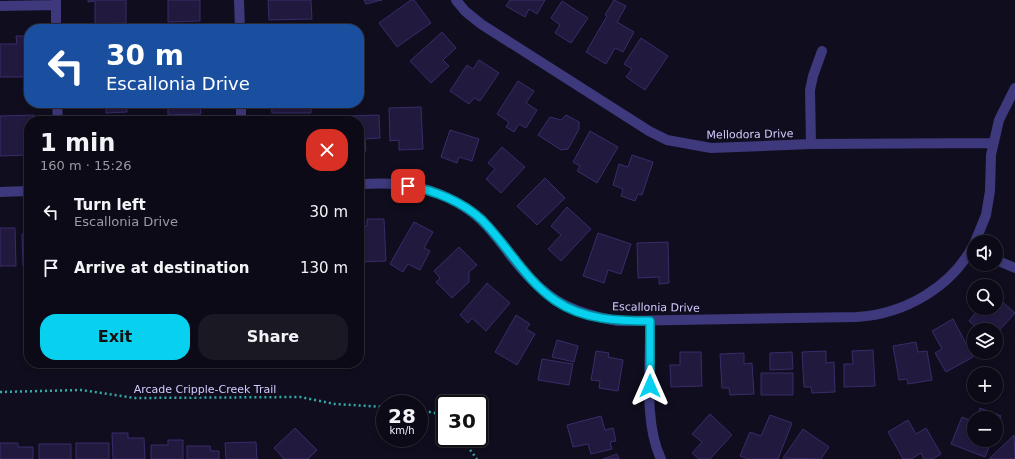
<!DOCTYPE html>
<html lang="en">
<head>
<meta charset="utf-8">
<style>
  :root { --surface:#0c0a16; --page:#1a1823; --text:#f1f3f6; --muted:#9a9aa1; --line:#2c2b35; --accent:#07d1ee }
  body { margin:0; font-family:"DejaVu Sans",sans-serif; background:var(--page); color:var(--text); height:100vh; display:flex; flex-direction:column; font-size:15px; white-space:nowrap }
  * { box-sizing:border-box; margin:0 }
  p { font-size:13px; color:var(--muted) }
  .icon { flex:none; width:22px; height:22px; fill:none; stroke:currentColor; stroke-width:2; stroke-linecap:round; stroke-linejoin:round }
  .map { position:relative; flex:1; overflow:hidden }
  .drawer { position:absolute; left:24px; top:116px; width:340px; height:252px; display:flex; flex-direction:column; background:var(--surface); border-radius:16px; box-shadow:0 2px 6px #0003,0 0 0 1px var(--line) }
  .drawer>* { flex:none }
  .top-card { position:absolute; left:24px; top:24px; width:340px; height:84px; border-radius:16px; box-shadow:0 2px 6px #0003,0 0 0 1px var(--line); background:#1a4fa0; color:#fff; overflow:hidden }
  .fabs { position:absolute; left:967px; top:235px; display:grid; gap:8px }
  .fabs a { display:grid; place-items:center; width:36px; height:36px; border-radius:50%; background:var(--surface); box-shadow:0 2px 6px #0003,0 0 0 1px var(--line); font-size:20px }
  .speed { position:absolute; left:376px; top:395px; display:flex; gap:8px; font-size:20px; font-weight:700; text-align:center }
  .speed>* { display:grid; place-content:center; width:52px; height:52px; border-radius:50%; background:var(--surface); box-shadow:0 2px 6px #0003,0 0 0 1px var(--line); line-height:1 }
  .speed small { font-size:10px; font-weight:400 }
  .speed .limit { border:2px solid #111; border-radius:6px; background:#fff; color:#111 }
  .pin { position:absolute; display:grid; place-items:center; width:34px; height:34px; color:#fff; margin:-17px; border-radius:8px; box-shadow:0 2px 6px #0006 }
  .me { position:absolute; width:44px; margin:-22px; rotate:0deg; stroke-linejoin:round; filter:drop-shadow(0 0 3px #0008) }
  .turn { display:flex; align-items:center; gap:14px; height:84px; padding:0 16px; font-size:18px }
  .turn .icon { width:52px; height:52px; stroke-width:2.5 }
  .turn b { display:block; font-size:28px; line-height:34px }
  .round { display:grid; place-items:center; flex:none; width:42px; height:42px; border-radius:16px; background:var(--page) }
  .overview { display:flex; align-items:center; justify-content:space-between; height:68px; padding:0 16px }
  h1 { font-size:24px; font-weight:700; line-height:30px }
  .action { display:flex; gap:8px; margin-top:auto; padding:8px 16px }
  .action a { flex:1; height:46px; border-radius:16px; background:var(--accent); color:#111; font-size:16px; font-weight:700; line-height:46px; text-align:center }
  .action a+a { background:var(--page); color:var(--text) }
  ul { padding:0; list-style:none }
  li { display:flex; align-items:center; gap:12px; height:56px; padding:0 16px }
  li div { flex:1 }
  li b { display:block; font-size:15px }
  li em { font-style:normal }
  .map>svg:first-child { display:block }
</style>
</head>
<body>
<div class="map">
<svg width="1015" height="459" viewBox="0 0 1015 459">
  <rect width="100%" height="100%" fill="#100d1e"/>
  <path fill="#22193f" stroke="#3a2c6a" d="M88 0H126V23L95 24V1L88 2Z
    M168 0H200V21L168 22Z
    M268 0H311L312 19 269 20Z
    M364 0H382L366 4Z
    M411 0H414L431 23 397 47 379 23Z
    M510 0H545L537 14 529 9 525 17 506 6Z
    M614 0 626 6 617 22 634 32 623 52 615 48 606 64 586 52 607 16 605 15Z
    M562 1 588 18 571 43 555 33 560 25 551 18Z
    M200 27V29H166V28Z
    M98 28H129V29H98Z
    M442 32 456 48 443 60 449 66 431 83 410 61Z
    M16 36H29V77H0V44H17Z
    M641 38 668 56 645 90 626 77 632 69 624 64Z
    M479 60 499 73 480 101 474 98 469 104 450 91 467 65 473 69Z
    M518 81 534 91 526 103 537 110 526 128 519 124 514 132 506 127 509 122 497 114Z
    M106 103H126L127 112 106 113Z
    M168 103H200L201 114 168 115Z
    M271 103H311V113H272Z
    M421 107 423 149 399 150V140L390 141 389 108Z
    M34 115V121H29V155L0 156V116Z
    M379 115 380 138 365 139 366 151H359V121H348V116Z
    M566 115 579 122V129L568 149 561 150 538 135 550 117 561 120Z
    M312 117V121H279V118Z
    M170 119H201V121H170Z
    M450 130 479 139 472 161 459 157 457 163 441 157Z
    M590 131 618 147 597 183 577 171 580 166 573 162Z
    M502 147 525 167 501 193 486 179 495 169 488 163Z
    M632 155 653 162 642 195 638 194 635 201 621 196 623 189 613 185 619 164 628 167Z
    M545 178 565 198 537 225 517 206Z
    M567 207 591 229 561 261 548 249 561 235 551 226Z
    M367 219H384L386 261 359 262V226H367Z
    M414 222 433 232 424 248 430 251 420 270 408 264 403 272 390 264Z
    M0 228H15L16 266H0Z
    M598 233 631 244 621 274 608 270 604 283 583 276Z
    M22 234H29V266H23Z
    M668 242 669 283 659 284V277L638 278 637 243Z
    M459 247 477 265 469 272V282L452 298 436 282 440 278 434 271Z
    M487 283 510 303 486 331 472 318 468 323 460 315Z
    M996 296 1015 313 996 334V330H979L969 321 977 311 973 307 996 308Z
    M516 315 530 324 526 329 535 334 517 365 495 352Z
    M953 319 973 357 946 372 935 353 942 349 932 331Z
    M557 340 578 346 574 362 552 357Z
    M916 342 918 352 927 351 932 380 908 384 907 379 899 380 893 346Z
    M873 350 875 386 844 387V364H853L852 351Z
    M596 351 609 353 608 357 623 360 618 391 599 388 600 381 591 380Z
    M826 351V363L834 362 835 392 812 393 811 387H804L802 352Z
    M680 352H701L702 386 671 387 670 365H680Z
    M792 352 793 369 770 370V353Z
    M744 353V364L752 363 754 394 730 395 729 388H722L720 354Z
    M542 359 573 364 569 385 538 380Z
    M761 373H793V395H761Z
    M980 408 1001 416 996 429V418H976Z
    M710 414 732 435 710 459H699L692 453 702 442 692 434Z
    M770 415 792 423 778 459H748L740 456 750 432 761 436Z
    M601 416 605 430 613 428 616 441 610 442 612 449 591 454 588 444 573 447 567 425Z
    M962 417 974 422V440H992L985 457 951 444Z
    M908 420 916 434 926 428 941 454 932 459H924L921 453 911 459H903L888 432Z
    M295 428 317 450 308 459H284L274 448Z
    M803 429 829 447 821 459 783 458Z
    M112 433H128V438H144L145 459H113Z
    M1014 435 1015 459H989Z
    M168 440H183V459H151V445H168Z
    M256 442 257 459H226L225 443Z
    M0 443H18V447H33V459H0Z
    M76 443H109V459H76Z
    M39 444H71V459H39Z
    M187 446H210L211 451H219V459H187Z
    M617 454 619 459H603Z"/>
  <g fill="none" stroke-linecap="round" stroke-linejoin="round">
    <path stroke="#31aca8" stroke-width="2.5" stroke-dasharray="2 3" stroke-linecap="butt" d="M0 392 81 390 135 398 300 397 335 404 385 407
      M419 410 435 413 445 422
      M461 438 477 459"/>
    <path stroke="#3d397c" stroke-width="10" d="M56 0V29
      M239 0 240 29
      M456 0 465 11 481 24 649 131 667 140 711 148 811 144 993 143
      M0 6 56 5
      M57 103 58 121
      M241 103V121
      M811 144 810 90 813 76 822 51
      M359 184C371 184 384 183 395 184 426 186 459 199 481 220 492 230 501 243 510 255 542 296 565 312 618 321L857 317C905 314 952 287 974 244
      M0 192 29 191
      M975 242 986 215 990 191 991 155 999 120 1015 88
      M996 260 1015 268
      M650 321C651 363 643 422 661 459"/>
  </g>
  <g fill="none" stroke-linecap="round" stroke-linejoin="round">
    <defs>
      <path id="route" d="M408 186C434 190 463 202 482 220 508 246 525 280 556 301 584 320 619 321 650 321V386"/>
    </defs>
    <use href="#route" stroke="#05889b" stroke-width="10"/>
    <use href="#route" stroke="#07d1ee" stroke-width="7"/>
  </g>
  <g text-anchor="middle" stroke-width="4" stroke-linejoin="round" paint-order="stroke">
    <g font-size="11" fill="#d3ccfe" stroke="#100d1e">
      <text transform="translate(750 134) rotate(-1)" y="4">Mellodora Drive</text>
      <text transform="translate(656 307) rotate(1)" y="4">Escallonia Drive</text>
      <text x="205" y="393">Arcade Cripple-Creek Trail</text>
    </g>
  </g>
</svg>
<div class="fabs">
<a><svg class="icon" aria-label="sound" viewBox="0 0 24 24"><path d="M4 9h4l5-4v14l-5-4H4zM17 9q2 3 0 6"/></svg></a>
<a><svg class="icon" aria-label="search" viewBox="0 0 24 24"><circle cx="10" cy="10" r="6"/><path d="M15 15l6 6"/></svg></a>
<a><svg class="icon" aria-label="layers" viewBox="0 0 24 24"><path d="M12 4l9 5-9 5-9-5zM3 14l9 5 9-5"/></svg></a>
<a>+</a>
<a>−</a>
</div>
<div class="speed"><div>28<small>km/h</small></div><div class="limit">30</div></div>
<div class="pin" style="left:408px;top:186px;background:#d93025"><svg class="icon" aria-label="arrive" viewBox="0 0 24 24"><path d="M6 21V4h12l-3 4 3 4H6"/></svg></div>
<svg class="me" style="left:650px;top:386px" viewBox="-20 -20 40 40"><path d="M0-17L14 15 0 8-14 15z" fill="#07d1ee" stroke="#fff" stroke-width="4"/></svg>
<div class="top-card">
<div class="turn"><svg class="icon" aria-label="left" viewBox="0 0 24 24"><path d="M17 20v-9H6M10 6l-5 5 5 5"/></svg><div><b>30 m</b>Escallonia Drive</div></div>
</div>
<section class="drawer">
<div class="overview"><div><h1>1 min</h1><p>160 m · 15:26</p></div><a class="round" style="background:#d93025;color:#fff"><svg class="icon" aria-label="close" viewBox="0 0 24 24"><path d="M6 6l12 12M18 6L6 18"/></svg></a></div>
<ul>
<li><svg class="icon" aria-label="left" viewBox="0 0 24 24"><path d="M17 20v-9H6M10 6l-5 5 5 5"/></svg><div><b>Turn left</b><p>Escallonia Drive</p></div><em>30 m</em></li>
<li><svg class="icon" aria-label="arrive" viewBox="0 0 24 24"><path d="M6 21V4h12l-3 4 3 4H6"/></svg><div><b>Arrive at destination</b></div><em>130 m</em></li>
</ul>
<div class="action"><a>Exit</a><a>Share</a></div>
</section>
</div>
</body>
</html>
